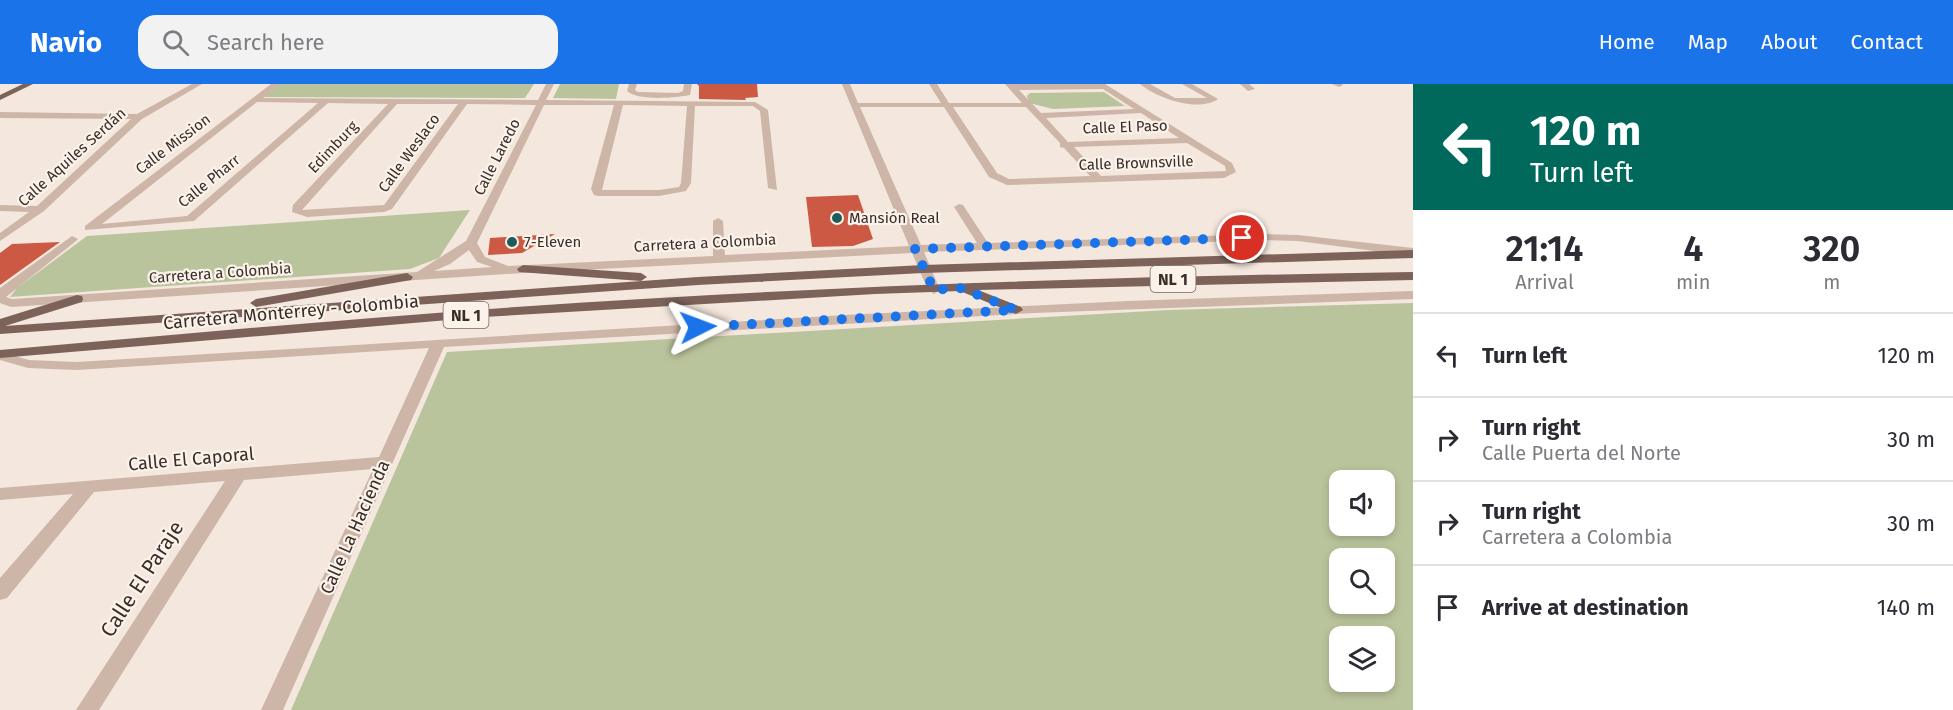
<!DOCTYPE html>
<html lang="en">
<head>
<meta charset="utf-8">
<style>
  :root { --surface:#fff; --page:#f2f2f3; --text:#2b2b33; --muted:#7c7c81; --line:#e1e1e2; --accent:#1a73e8 }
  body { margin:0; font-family:"Fira Sans",sans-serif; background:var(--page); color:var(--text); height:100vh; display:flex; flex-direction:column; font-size:22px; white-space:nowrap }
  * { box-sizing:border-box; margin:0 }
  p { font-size:20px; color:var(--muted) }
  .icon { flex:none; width:33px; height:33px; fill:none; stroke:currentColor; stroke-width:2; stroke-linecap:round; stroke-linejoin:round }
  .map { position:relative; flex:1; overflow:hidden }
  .side { display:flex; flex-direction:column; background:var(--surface); width:540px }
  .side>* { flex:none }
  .top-card { background:#00695c; color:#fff; overflow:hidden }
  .buttons { position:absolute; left:1329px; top:386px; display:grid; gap:12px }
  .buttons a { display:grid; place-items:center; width:66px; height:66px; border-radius:12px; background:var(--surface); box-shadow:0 3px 9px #0003; font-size:30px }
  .pin { position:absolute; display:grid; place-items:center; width:51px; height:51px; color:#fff; margin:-26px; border:3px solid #fff; border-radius:50%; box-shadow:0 2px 6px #0007 }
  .me { position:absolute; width:66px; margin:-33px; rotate:87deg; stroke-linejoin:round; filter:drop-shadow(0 0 4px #0008) }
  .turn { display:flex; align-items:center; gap:21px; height:126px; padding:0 18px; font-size:27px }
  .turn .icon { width:78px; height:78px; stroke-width:2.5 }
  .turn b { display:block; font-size:42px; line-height:51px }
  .eta { display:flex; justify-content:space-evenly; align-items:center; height:102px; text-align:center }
  .eta b { font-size:36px; font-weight:600; line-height:42px }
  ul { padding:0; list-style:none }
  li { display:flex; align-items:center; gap:18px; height:84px; padding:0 18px; border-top:2px solid var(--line) }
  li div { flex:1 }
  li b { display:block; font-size:22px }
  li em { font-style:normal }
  header { display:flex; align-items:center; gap:36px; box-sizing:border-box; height:84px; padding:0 30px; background:var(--accent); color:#fff }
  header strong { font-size:28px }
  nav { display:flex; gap:33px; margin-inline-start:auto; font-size:21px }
  .search { width:420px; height:54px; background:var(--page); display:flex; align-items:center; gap:15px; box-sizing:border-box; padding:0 21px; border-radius:18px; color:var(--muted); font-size:22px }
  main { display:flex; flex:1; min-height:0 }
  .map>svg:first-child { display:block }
</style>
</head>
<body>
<header>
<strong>Navio</strong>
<div class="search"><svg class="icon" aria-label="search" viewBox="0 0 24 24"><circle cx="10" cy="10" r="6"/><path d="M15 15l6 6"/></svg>Search here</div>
<nav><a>Home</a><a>Map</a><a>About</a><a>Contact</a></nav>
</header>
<main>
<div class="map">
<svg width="1413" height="626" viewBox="0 0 1413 626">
  <rect width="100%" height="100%" fill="#f4e7dd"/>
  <path fill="#bac49c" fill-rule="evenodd" d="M279 0H534L525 14 263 13Z
    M560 0H619L616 15 553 14Z
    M1104 8 1125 22 1053 25 1029 19 1027 12 1030 9Z
    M470 126 439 174 410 185 10 213 17 204 87 152Z
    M1413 219V626H291L447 268 1168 226ZM1340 396H1384V441H1340ZM1340 474H1384V519H1340ZM1340 552H1384V597H1340Z"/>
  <path fill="#cc5943" d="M697 0H757L758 13 745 14 746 16 699 15V2Z
    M858 111 873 155 853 162 812 163 806 113Z
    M555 150 522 169 488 171 490 154Z
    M60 158 0 201V169L12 160Z"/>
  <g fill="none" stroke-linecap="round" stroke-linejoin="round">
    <path fill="#cdb6a8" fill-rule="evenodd" d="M192 0H202L142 35 44 127 0 157V149L29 128 0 127V121L37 122 131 35 0 34V28L137 30Z
      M271 0H280L263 14 538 16 546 0H554L546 16 755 18 768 26 777 106 768 104 760 27 753 22H695L691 99 686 107 659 112H598L594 111 591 105 614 21H544L477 159 485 173 508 182 713 172V137L718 134 723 137 725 171 909 162 842 0H850L858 19H941L929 0H937L949 19H1022L1005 0H1105L1232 79 1236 88 1224 94 1007 101 989 93 944 23H860L921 161 977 159 954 123 959 120 963 121 988 159 1265 150 1298 151 1413 164V172L1298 157 1265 156 924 168 940 206 934 210 928 206 912 169 523 189 11 223 0 219V204L72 152 78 155 76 157 6 213 12 215 417 188 466 157 536 21 467 20 392 125 384 128 307 133 292 128 293 121 388 20 328 19 194 137 85 146V142ZM1103 5 1134 25 1041 29 1019 6ZM257 18 318 19 187 132 102 140ZM397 20H458L384 121 302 126ZM623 21 687 22 681 99 679 103 659 106H602ZM953 23H1026L1060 59V63L1064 64 1090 92 1009 95 997 89ZM1141 29 1179 54 1068 58 1046 34ZM1187 59 1225 82 1226 87 1101 92 1074 63ZM469 166 477 178 492 183 434 187 450 180Z
      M629 0H637L635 6 638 8 678 9 683 7 684 0H692L690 11C675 14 638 17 627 7Z
      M1140 0H1150L1175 14H1207L1182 0H1192L1218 15C1198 29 1157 14 1140 0Z
      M1240 0H1249L1255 5 1248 7Z
      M1332 0H1342L1343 1 1339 3Z
      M1413 207V215L1034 229 444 263 283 626H261L373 385 244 396 99 626H76L225 397 94 408 7 514 0 516V494L73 410 0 416V404L379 373 429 264 77 286 28 284 0 276V268L29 276 77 278 844 231 1128 217Z"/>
    <path fill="#7c6259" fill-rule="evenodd" d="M23 0H33L0 16V11Z
      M1413 166V174L923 189 698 201 0 250V235L77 211 82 212 83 215 82 218 5 242 698 193 923 181Z
      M523 181 641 189 647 193 641 197 519 188 517 185Z
      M1413 188V196L978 206 1021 223 1023 226 1016 230 960 207 875 210 484 233 0 274V266C220 247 439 226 659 214 910 199 1162 192 1413 188Z
      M407 189 413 193 411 196 256 223 250 219 256 215Z"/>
  </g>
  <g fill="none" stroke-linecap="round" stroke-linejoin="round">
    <path stroke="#1a73e8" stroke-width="10" stroke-dasharray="0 18" d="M698 243 1016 226 960 204 934 206 915 165 1242 154"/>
  </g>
  <g fill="#1c5d5c" stroke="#fbf2ea" stroke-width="2">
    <circle cx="837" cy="134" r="6"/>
    <circle cx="512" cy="158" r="6"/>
  </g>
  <g text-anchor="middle" stroke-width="4.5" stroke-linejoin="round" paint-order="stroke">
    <g font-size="15" fill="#392d29" stroke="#fbf2ea">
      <text transform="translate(1125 43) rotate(-2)" y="5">Calle El Paso</text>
      <text transform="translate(173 60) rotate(-37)" y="5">Calle Mission</text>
      <text transform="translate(333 63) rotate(-47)" y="5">Edimburg</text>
      <text transform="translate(409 69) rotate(-54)" y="5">Calle Weslaco</text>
      <text transform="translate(72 73) rotate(-42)" y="5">Calle Aquiles Serdán</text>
      <text transform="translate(497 73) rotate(-63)" y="5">Calle Laredo</text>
      <text transform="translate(1136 79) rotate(-2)" y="5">Calle Brownsville</text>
      <text transform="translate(209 97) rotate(-39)" y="5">Calle Pharr</text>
      <text transform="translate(705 159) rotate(-3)" y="5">Carretera a Colombia</text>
      <text transform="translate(220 189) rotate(-4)" y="5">Carretera a Colombia</text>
    </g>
    <g font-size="15" fill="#392d29" stroke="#fbf2ea" text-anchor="start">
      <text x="849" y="139">Mansión Real</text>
      <text x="524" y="163">7-Eleven</text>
    </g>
    <g fill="#fbf2ea" stroke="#736863" stroke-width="1.5">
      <rect x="1150.5" y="182" width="45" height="26" rx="4.5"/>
      <rect x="443.5" y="218" width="45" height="26" rx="4.5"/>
    </g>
    <g font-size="16" font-weight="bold" fill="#392d29">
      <text x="1173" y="201">NL 1</text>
      <text x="466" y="237">NL 1</text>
    </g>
    <g font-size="18" fill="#392d29" stroke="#fbf2ea">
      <text transform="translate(291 228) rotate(-5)" y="6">Carretera Monterrey - Colombia</text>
      <text transform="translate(191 375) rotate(-5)" y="6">Calle El Caporal</text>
      <text transform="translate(355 443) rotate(-66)" y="6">Calle La Hacienda</text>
    </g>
    <g font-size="21" fill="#392d29" stroke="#fbf2ea">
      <text transform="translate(142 495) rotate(-57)" y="7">Calle El Paraje</text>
    </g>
  </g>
</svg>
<div class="buttons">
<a><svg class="icon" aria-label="sound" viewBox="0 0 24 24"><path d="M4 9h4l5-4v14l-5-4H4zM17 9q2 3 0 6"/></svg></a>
<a><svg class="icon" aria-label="search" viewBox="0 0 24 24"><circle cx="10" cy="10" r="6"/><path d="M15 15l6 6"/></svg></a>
<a><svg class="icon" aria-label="layers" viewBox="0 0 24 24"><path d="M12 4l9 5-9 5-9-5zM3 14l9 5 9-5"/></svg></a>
</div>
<div class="pin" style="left:1242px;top:154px;background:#d93025"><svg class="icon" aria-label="arrive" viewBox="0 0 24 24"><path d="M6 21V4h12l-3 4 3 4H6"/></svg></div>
<svg class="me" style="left:698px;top:243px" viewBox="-20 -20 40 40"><path d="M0-17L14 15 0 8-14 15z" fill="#1a73e8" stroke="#fff" stroke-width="4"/></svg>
</div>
<section class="side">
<div class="top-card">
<div class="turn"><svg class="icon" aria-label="left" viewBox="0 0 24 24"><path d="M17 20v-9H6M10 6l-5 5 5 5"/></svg><div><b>120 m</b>Turn left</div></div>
</div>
<div class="eta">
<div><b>21:14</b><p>Arrival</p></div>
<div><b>4</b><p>min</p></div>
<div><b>320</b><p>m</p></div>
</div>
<ul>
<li><svg class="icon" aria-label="left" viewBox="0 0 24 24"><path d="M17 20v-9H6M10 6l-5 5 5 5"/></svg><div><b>Turn left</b></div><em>120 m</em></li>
<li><svg class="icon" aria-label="right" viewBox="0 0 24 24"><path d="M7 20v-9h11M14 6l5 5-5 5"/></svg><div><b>Turn right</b><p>Calle Puerta del Norte</p></div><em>30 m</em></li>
<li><svg class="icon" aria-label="right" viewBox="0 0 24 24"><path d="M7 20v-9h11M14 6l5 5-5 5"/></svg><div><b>Turn right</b><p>Carretera a Colombia</p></div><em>30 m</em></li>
<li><svg class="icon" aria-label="arrive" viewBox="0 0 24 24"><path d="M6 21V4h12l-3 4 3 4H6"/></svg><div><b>Arrive at destination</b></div><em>140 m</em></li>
</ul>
</section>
</main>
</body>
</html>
